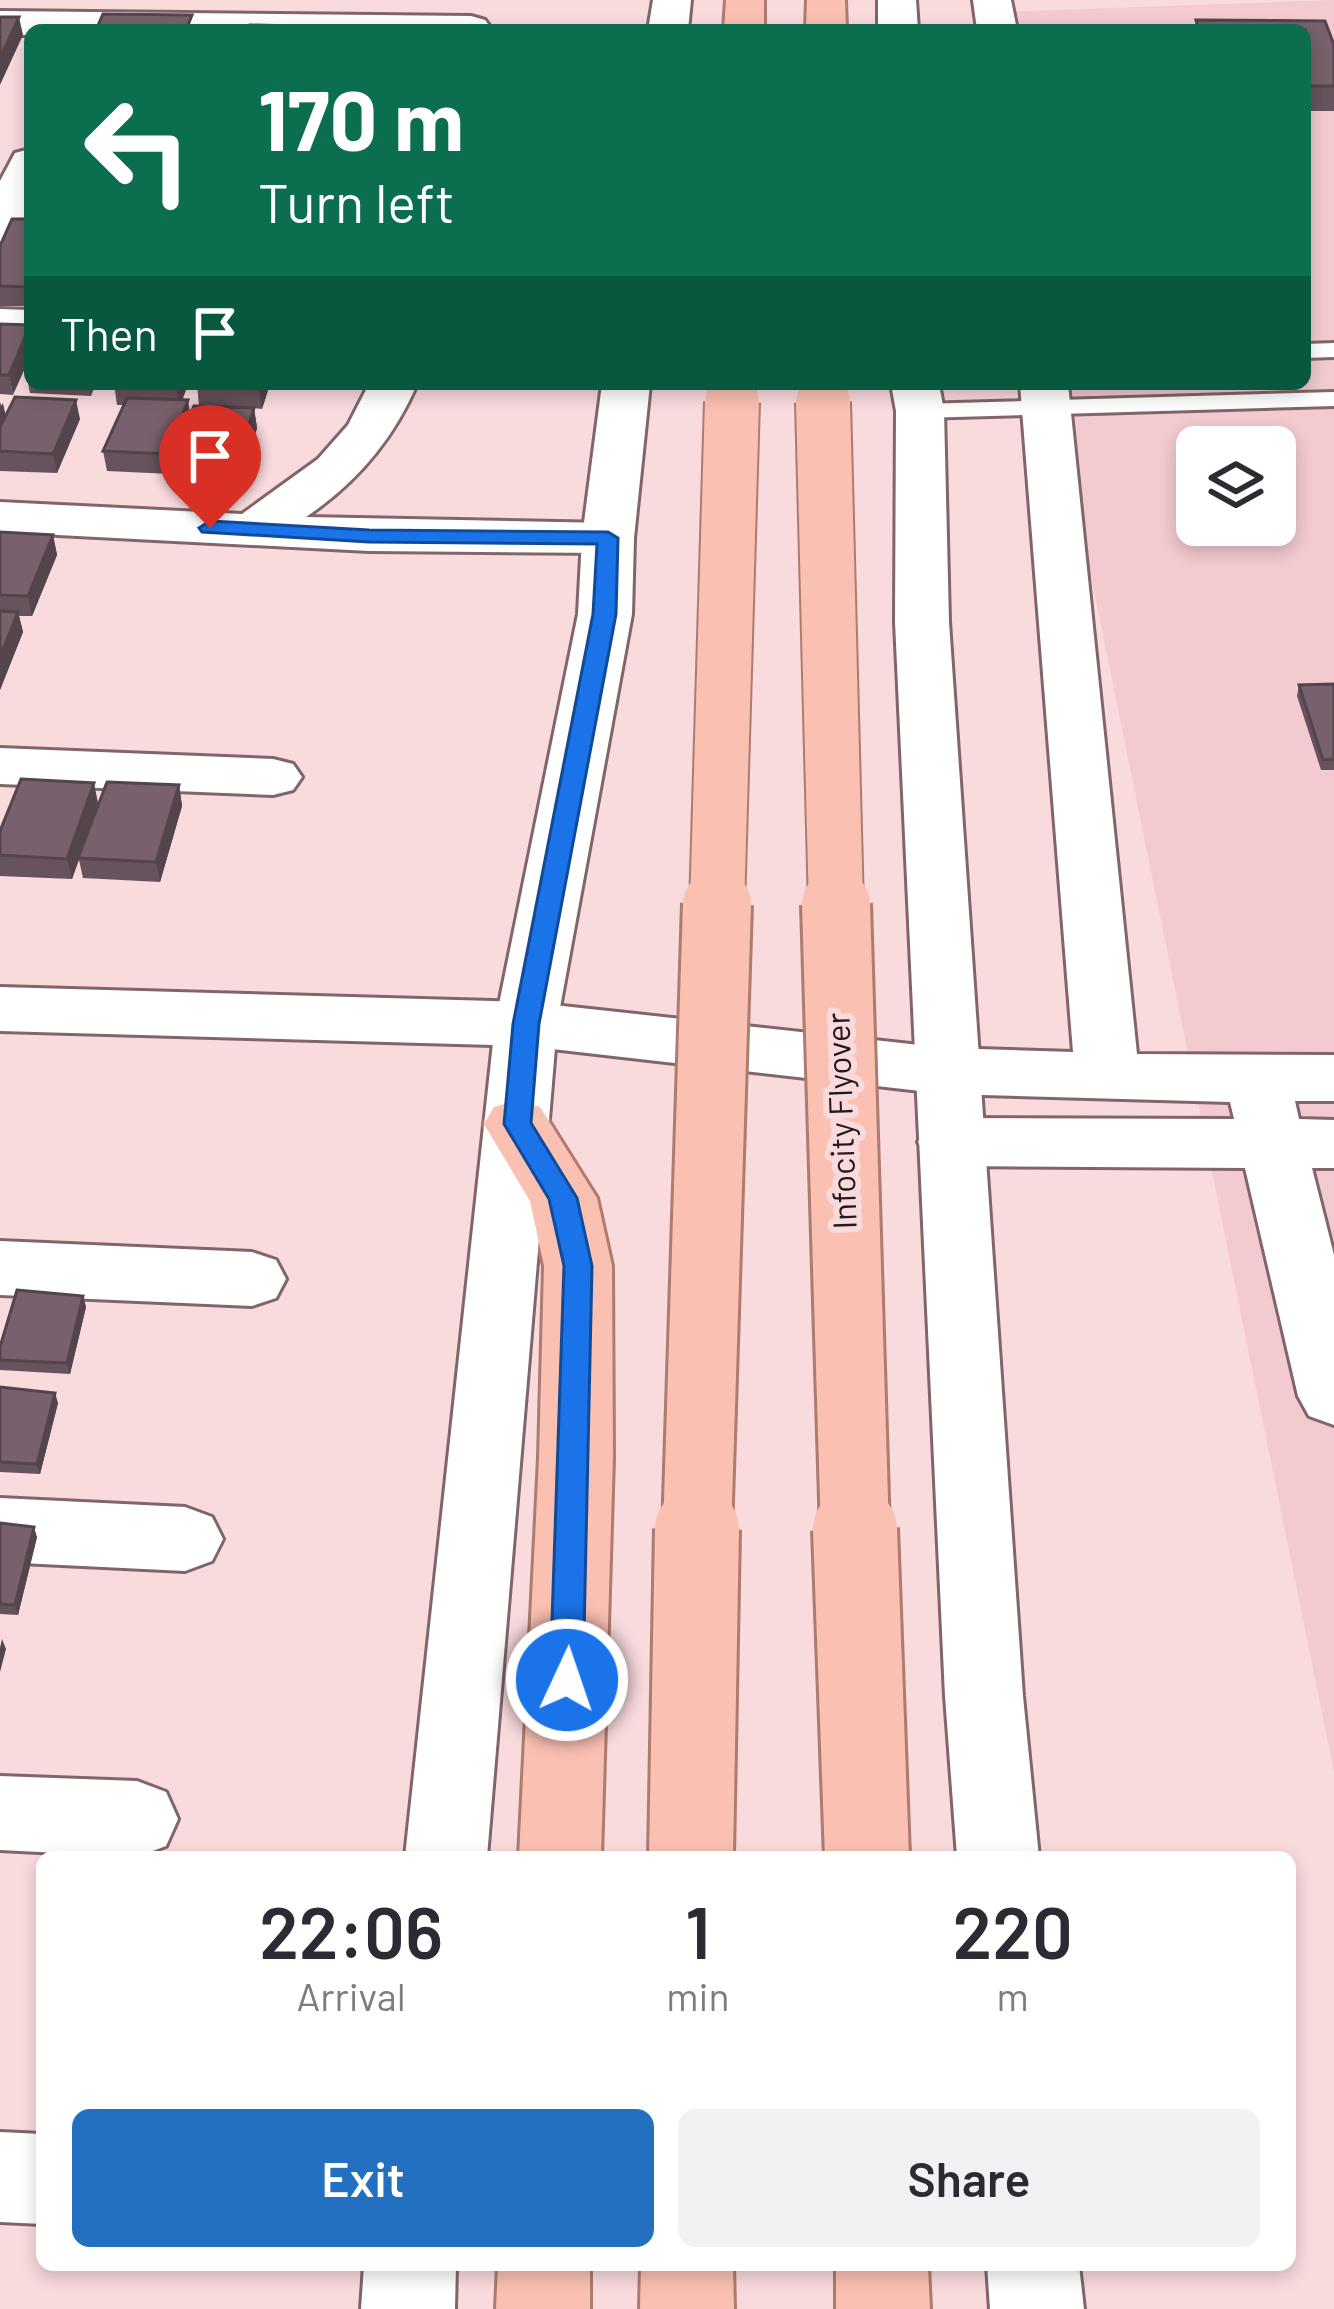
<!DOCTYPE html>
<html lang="en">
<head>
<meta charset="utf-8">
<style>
  :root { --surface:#fff; --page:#f2f2f3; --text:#2b2b33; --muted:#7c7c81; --accent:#2270bf }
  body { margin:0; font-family:Barlow,sans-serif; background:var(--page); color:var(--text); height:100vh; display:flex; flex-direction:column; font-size:45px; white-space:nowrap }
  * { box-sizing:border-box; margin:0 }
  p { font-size:39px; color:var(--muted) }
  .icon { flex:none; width:66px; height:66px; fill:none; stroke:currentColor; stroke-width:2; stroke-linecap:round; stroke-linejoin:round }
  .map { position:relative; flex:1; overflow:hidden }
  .sheet { position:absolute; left:36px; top:1851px; width:1260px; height:420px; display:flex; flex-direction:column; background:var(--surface); border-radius:18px; box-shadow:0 6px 18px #0003 }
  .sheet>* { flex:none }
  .hud { position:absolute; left:24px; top:24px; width:1287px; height:366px; border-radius:18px; box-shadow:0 6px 18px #0003; background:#0b6e4f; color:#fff; overflow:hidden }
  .buttons { position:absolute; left:1176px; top:426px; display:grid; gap:24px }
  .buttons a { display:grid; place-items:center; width:120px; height:120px; border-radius:18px; background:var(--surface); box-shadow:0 6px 18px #0003; font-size:60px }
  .pin { position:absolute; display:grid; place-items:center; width:102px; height:102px; color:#fff; margin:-123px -51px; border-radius:50% 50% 50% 0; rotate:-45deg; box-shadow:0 0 12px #0007 }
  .pin .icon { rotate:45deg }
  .me { position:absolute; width:132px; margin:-66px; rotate:3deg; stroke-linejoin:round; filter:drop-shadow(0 0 9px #0008) }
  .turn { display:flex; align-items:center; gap:42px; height:252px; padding:0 36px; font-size:54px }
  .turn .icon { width:156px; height:156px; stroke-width:2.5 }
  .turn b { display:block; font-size:84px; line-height:102px }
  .then { display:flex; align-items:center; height:114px; padding:0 36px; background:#0003; gap:24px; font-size:45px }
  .eta { display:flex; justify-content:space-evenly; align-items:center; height:204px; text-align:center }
  .eta b { font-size:72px; font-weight:600; line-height:84px }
  .cta { display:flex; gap:24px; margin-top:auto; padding:24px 36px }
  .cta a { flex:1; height:138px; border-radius:18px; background:var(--accent); color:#fff; font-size:48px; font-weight:600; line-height:138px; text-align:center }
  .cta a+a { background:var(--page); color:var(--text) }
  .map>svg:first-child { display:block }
</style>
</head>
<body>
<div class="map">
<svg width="1334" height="2309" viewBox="0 0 1334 2309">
  <rect width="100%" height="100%" fill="#f9dadd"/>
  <path fill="#f2cacf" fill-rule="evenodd" d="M1334 0V1772L1052 384H1305V30H979L976 13ZM1197 447H1275V525H1197Z"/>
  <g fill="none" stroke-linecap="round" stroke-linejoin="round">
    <defs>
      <path id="service" d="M1334 343V357L1305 358V344Z
        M1334 392V406L920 418 908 411 920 404Z"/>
      <path id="minor" d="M973 0H1011L1017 30H977Z
        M0 11 471 16 485 20 491 28 30 30V35H0Z
        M30 149V212L16 240 0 244V181L15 153Z
        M0 309 30 310V338L0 337Z
        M369 384H417C393 440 356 483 306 517L608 523 626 527 634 538 626 549 608 553 369 551 0 532V502L242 514 318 459 348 425Z
        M1020 384H1068L1137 1054 1334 1055V1101H1295L1299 1119 1334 1120V1168H1312L1334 1255V1425L1309 1416 1298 1396 1245 1168 951 1166 928 1159 918 1142 928 1125 951 1118 1234 1119 1230 1102 947 1094 526 1046 0 1031V987L526 1002 947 1048 1073 1052Z
        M0 748 273 759 293 764 302 777 293 790 273 795 0 784Z
        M0 1241 252 1252 276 1260 286 1279 276 1298 252 1306 0 1295Z
        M0 1498 185 1507 212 1517 223 1539 212 1561 185 1571 0 1562Z
        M0 1776 137 1781 166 1792 178 1819 166 1846 137 1857 0 1850Z
        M0 2132 42 2134V2224L0 2222Z"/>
      <path id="tertiary" d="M653 0H691L688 30H648Z
        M878 0H916L918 30H878Z
        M602 384H650L634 538 632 614 557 1024 487 1857H405L495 1024 578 614 582 538Z
        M891 384H939L944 411 949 622 1023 1696 1039 1857H957L945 1696 895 622 896 411Z
        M364 2265H456L455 2309H361Z
        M987 2265H1079L1084 2309H990Z"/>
      <path id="trunk" d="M726 0H764V30H724Z
        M807 0H845L846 30H806Z
        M517 1100 540 1107 597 1198 612 1266 613 1458 601 1857H519L539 1458 544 1266 530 1201 484 1124 494 1107Z
        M498 2265H590V2309H496Z
        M641 2265H733L734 2309H640Z
        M836 2265H928L930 2309H836Z"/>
    </defs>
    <use href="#service" stroke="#816669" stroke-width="6"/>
    <use href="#minor" stroke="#816669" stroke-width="6"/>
    <use href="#tertiary" stroke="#816669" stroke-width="6"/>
    <use href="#trunk" stroke="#ae7b70" stroke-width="6"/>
    <use href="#service" fill="#fff" fill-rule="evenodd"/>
    <use href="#minor" fill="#fff" fill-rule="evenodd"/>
    <use href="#tertiary" fill="#fff" fill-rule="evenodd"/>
    <use href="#trunk" fill="#fac0b2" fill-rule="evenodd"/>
    <defs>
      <path id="trunk-bridge-far3" d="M823 384 824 405
        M732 405 733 384"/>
      <path id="trunk-bridge-far2" d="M823 402 836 907
        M717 907 732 402"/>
      <path id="trunk-bridge-far1" d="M836 904 855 1532
        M697 1532 717 904"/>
      <path id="trunk-bridge" d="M855 1529 867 1857
        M691 1857 697 1529"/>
    </defs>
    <use href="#trunk-bridge-far3" stroke="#ae7b70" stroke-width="48" stroke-linecap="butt"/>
    <use href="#trunk-bridge-far2" stroke="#ae7b70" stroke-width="58" stroke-linecap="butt"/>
    <use href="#trunk-bridge-far1" stroke="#ae7b70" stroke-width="74" stroke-linecap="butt"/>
    <use href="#trunk-bridge" stroke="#ae7b70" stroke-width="90" stroke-linecap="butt"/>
    <use href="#trunk-bridge-far3" stroke="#fac0b2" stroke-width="44"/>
    <use href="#trunk-bridge-far2" stroke="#fac0b2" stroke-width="54"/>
    <use href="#trunk-bridge-far1" stroke="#fac0b2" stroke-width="68"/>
    <use href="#trunk-bridge" stroke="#fac0b2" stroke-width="84"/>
  </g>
  <path fill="#67535d" d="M1196 20 1325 21 1334 45V111H1305V30H1195Z
    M30 219V306H0V246Z
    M0 324 13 395 0 394Z
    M30 364V384H96L91 396 30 393 26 373Z
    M114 384H188L182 400 190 415 199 406 197 384H270L262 409 254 408 257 428 240 483 175 480 173 469 171 474 107 471 103 451 124 405H117Z
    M0 402 6 416 80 419 57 473 0 471Z
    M0 532 53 535 57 555 32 616H19L23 632 0 690Z
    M1334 684V770H1321L1297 696 1299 685Z
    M179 785 182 806 160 882 83 878 79 860 72 879 0 876V831L98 803 88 833Z
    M83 1296 86 1307 70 1374 0 1370V1347Z
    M0 1387 58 1403 40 1474 0 1472Z
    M0 1523 37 1537 18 1615 0 1614Z"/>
  <path fill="#54444c" d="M19 17 23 35 0 85V58Z
    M30 328V357L13 395 9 375Z
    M178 384H188L180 407 176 388Z
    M261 384H270L262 409 259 389Z
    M76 400 80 419 57 473 53 454Z
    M188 400 191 420 172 460 173 469 171 474 168 454Z
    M3 403 7 422 0 438V408Z
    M254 408 257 428 240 483 237 463Z
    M53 535 57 555 32 616 28 596Z
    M18 612 23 632 0 690V657Z
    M94 783 98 803 72 879 67 859Z
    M179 785 182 806 160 882 156 862Z
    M83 1296 86 1307 70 1374 67 1363Z
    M55 1393 58 1403 40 1474 37 1464Z
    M34 1527 37 1537 18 1615 15 1605Z
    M2 1639 6 1649 0 1672V1648Z"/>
  <path fill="#78616c" stroke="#54444c" stroke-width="3" d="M103 14 192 15 186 30H96Z
    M0 17H19L0 58Z
    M1196 20 1325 21 1334 45V86H1305V30H1199Z
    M250 25 377 28 376 30H248Z
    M12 219H30V287L0 286V246Z
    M0 324 30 325 9 375H0Z
    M114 384H178L176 388Z
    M197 384H261L259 389 196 386Z
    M15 397 76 400 53 454 0 451V427Z
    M127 398 188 400 168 454 103 451Z
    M194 406 254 408 237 463 172 460Z
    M0 532 53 535 28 596 0 595Z
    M0 611 18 612 0 657Z
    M1334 684V759L1323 760 1299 685Z
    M21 779 94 783 67 859 0 855V831Z
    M107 782 179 785 156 862 78 858Z
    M17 1290 83 1296 67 1363 0 1360V1347Z
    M0 1387 55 1393 37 1464 0 1462Z
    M0 1523 34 1527 15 1605 0 1604Z"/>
  <path fill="#1a73e8" stroke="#114b97" stroke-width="3" d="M210 521 369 530 608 532 618 538 616 614 539 1024 531 1123 577 1198 592 1266 583 1680 578 1690 567 1694 555 1690 550 1680 564 1266 549 1199 504 1124 513 1024 593 614 597 544 369 542 202 532 199 528Z"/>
  <g text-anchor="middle" stroke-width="12" stroke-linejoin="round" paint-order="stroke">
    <g font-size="33" fill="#24191a" stroke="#f9dadd">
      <text transform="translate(841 1121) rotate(-92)" y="12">Infocity Flyover</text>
    </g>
  </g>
</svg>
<div class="buttons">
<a><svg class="icon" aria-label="layers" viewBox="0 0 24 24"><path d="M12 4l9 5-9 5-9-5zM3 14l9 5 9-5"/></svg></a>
</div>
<div class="pin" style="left:210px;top:528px;background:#d93025"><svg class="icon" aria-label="arrive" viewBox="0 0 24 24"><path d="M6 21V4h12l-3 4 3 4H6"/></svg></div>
<svg class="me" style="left:567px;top:1680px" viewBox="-20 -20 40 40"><circle r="17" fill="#1a73e8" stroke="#fff" stroke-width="3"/><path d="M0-11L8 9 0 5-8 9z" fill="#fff"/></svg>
<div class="hud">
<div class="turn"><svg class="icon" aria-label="left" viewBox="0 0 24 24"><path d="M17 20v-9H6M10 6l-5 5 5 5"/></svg><div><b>170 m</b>Turn left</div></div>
<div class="then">Then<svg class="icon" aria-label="arrive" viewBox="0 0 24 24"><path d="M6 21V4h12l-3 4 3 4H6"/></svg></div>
</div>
<section class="sheet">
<div class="eta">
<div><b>22:06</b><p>Arrival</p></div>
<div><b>1</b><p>min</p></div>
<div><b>220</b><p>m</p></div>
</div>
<div class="cta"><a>Exit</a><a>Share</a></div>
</section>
</div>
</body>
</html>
